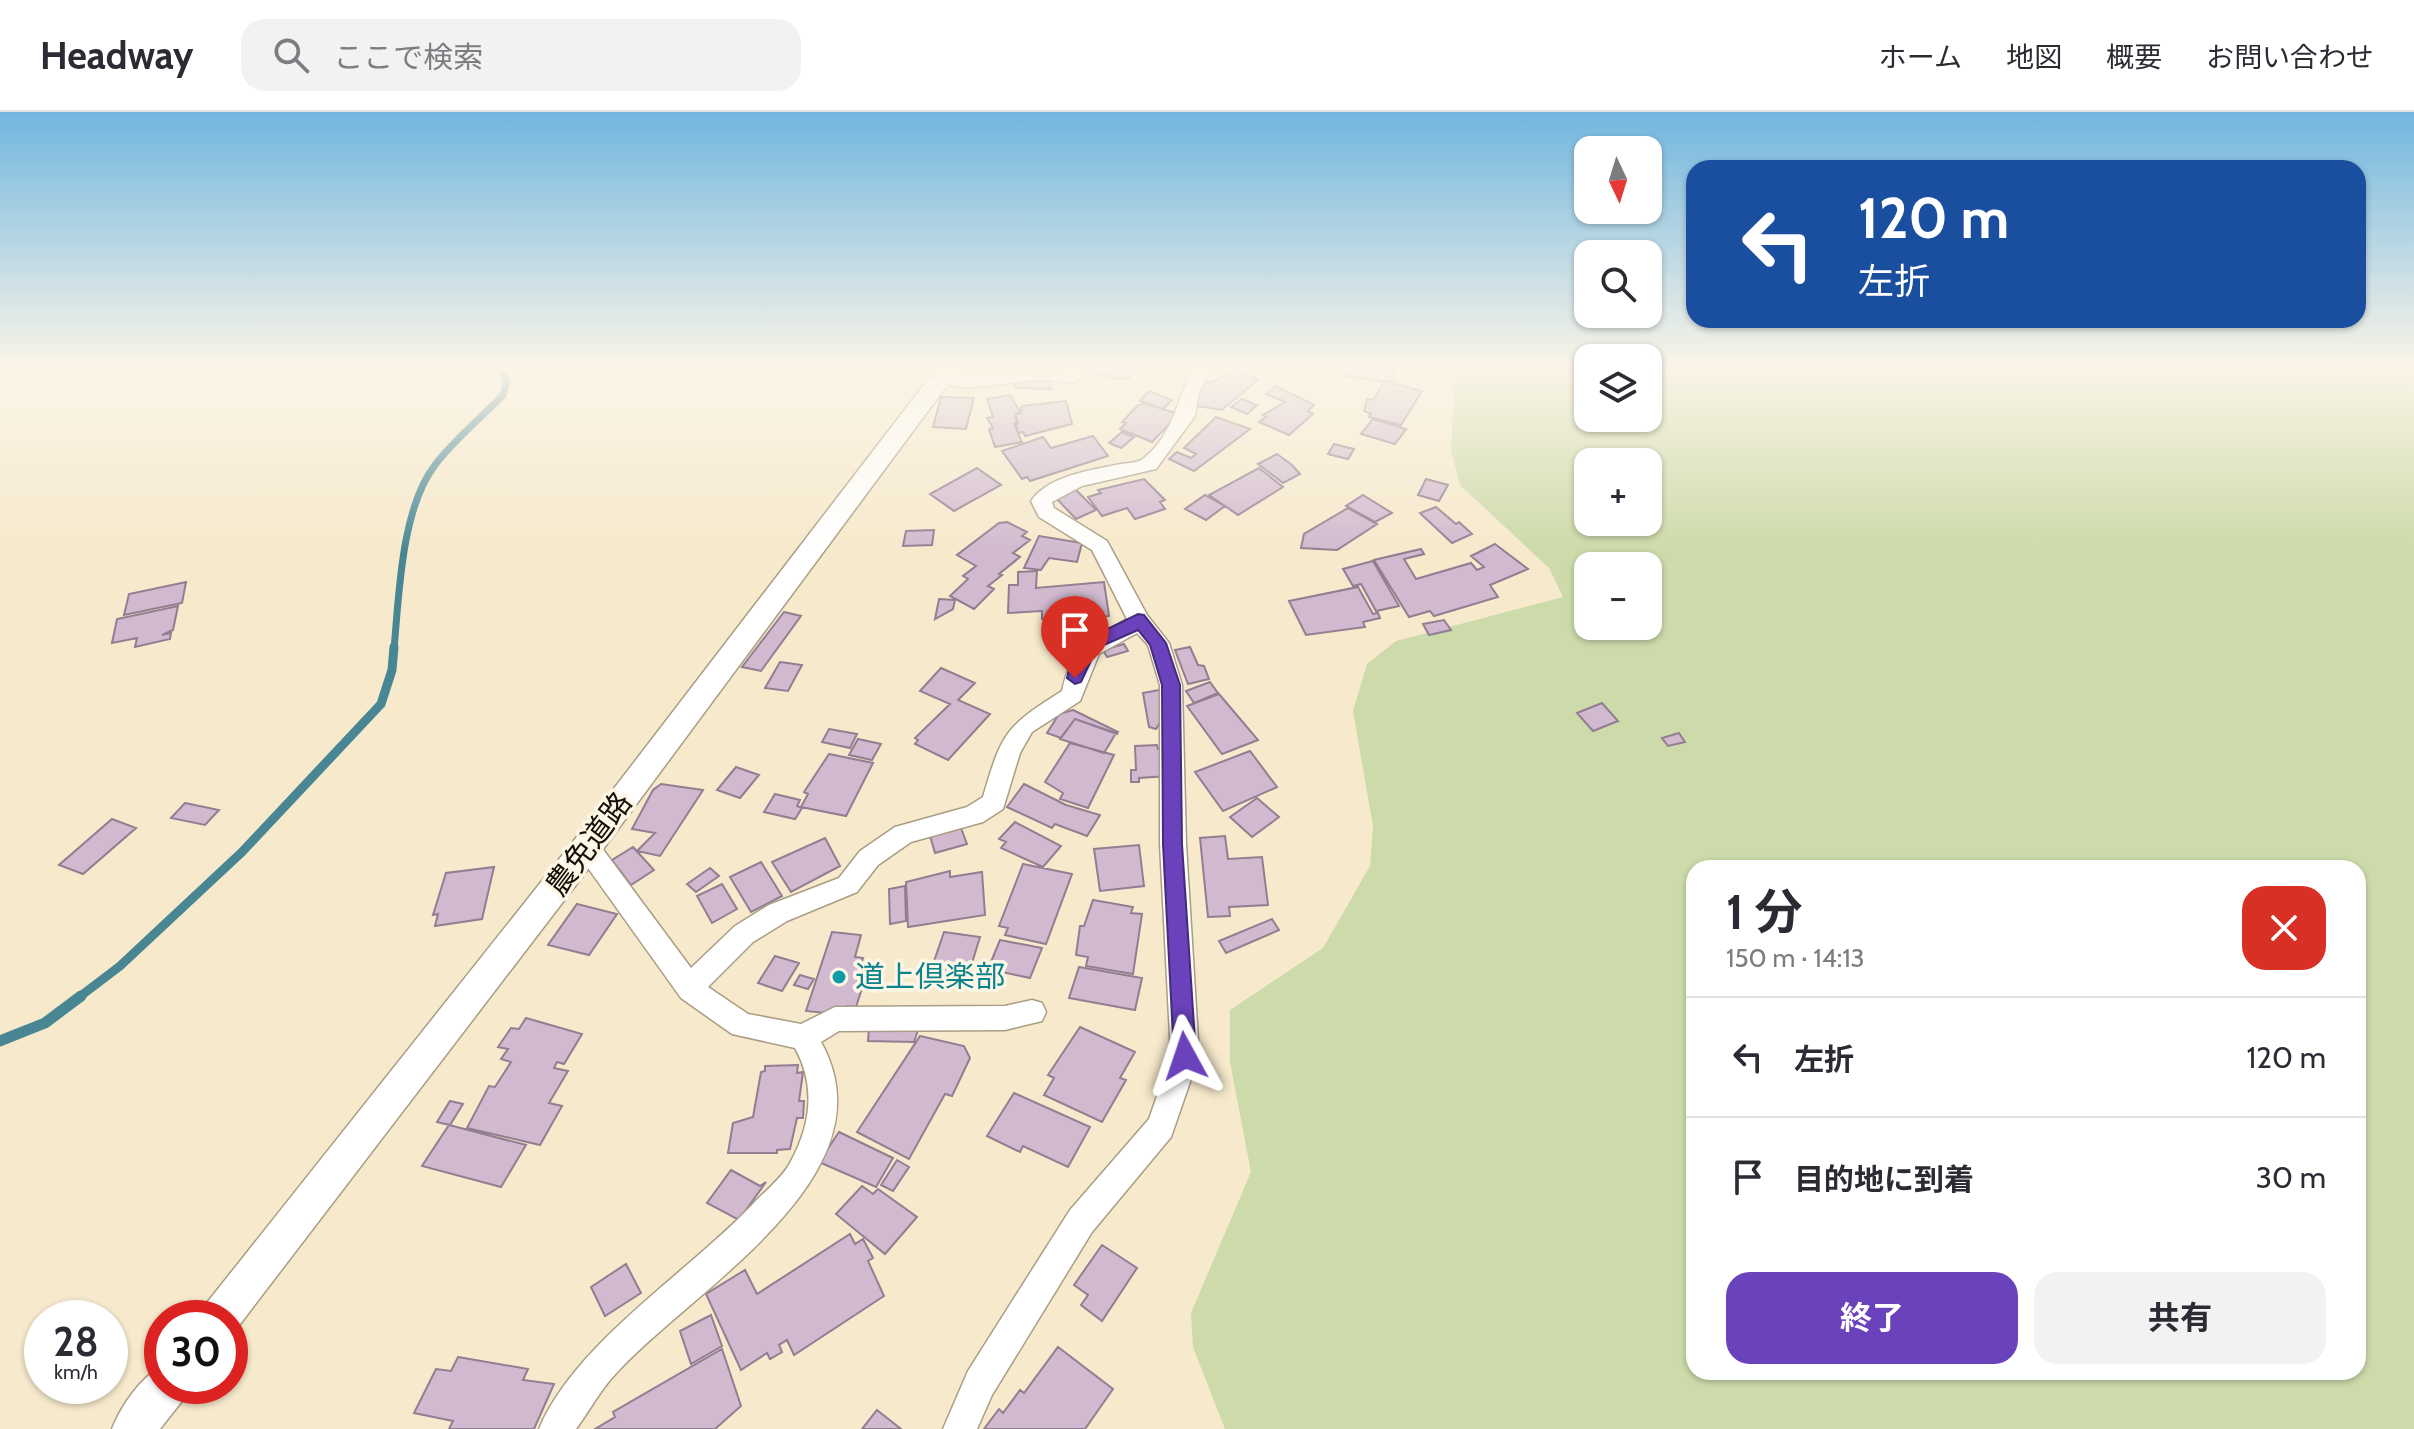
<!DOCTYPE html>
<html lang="ja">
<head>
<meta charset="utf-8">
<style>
  :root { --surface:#fff; --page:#f2f2f3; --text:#2b2b33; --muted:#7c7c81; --line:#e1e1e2; --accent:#6a42bb }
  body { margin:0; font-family:Cabin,"Noto Sans JP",sans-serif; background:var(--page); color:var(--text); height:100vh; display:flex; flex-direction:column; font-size:30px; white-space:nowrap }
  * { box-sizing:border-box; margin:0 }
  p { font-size:26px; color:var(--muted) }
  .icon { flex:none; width:44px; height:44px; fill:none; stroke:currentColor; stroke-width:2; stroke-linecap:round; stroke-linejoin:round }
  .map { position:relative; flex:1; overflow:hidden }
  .sheet { position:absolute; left:1686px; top:748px; width:680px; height:520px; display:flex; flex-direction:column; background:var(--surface); border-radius:24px; box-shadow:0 2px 6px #0004 }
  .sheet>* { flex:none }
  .banner { position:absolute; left:1686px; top:48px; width:680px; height:168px; border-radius:24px; box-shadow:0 2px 6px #0004; background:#1a4fa0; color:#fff; overflow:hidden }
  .needle { width:52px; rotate:176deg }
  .tools { position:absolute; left:1574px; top:24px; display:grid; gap:16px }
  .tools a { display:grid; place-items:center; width:88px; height:88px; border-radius:16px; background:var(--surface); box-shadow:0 2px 6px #0004; font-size:40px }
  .speed { position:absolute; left:24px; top:1188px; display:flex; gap:16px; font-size:40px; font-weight:700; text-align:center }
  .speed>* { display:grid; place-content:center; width:104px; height:104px; border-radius:50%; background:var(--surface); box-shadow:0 2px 6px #0004; line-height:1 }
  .speed small { font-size:20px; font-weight:400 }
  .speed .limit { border:12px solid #d22; background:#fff; color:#111 }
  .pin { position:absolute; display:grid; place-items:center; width:68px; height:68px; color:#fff; margin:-82px -34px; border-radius:50% 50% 50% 0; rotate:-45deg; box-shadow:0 0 8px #0007 }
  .pin .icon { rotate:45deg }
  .me { position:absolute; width:88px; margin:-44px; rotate:355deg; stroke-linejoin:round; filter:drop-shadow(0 0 6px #0008) }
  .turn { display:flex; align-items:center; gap:28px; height:168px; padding:0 40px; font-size:36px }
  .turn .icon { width:104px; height:104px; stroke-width:2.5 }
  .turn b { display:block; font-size:56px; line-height:68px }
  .round { display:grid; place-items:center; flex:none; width:84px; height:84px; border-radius:24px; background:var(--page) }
  .overview { display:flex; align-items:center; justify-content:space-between; height:136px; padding:0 40px }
  h1 { font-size:48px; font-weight:700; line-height:60px }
  .primary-button { display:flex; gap:16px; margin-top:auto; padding:16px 40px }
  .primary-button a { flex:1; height:92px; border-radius:24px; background:var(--accent); color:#fff; font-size:32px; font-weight:700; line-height:92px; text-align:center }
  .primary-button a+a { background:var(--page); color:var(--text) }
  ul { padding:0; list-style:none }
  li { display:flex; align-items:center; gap:24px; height:120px; padding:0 40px; border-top:2px solid var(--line) }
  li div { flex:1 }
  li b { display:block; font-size:30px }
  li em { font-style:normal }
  header { display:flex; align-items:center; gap:48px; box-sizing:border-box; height:112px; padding:0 40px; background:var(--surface); border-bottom:2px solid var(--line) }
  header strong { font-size:38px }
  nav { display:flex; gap:44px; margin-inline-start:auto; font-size:28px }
  .search { width:560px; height:72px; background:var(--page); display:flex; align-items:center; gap:20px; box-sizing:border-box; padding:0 28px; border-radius:24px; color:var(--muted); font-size:30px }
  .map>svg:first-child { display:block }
</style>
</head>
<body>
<header>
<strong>Headway</strong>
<div class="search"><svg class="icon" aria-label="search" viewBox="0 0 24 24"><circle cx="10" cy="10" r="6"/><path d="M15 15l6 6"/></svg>ここで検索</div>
<nav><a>ホーム</a><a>地図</a><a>概要</a><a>お問い合わせ</a></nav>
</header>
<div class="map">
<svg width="2414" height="1317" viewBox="0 0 2414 1317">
  <rect width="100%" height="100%" fill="#f6e9cc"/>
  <path fill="#cddaaa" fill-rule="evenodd" d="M1455 255H1588V306H1648V255H2414V1317H1225L1193 1235 1191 1201 1251 1060 1230 950V898L1323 836 1370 754 1373 714 1353 599 1367 552 1396 529 1563 485 1549 456 1460 373 1451 338ZM1588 350H1648V410H1588ZM1588 454H1648V514H1588ZM1694 756H2358V1260H1694Z"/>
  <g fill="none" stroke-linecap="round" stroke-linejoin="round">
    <path stroke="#488694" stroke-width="7" d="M394 537C399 484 401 397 435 353 454 328 481 306 503 283L507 268 498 255"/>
    <path stroke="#488694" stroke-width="9" d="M78 886 120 854 242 740 381 592 392 558 394 535"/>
    <path stroke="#488694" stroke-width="11" d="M0 929 45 911 81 884"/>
  </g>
  <path fill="#d1bad0" stroke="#927d91" stroke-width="2" d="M1092 255H1137L1130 266 1120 267 1089 260Z
    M1234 255 1258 268 1222 298 1197 294V280L1202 272 1218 268Z
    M1347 255H1378L1396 258 1393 269 1384 270 1345 264Z
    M1043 266 1048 268 1051 277 1016 276 1013 270Z
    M1385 269 1422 279 1401 313 1369 305 1371 302 1364 299 1367 287 1373 288Z
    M1276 274 1314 293 1308 299 1313 302 1289 323 1259 310 1266 305 1263 303 1285 290 1266 282Z
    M1149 279 1172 288 1163 297 1140 289Z
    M1010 283 1021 301 1015 302 1018 311 1014 312 1022 330 995 335 989 317 993 316 987 306 993 305 987 287Z
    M941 285 974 286 966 317 933 315Z
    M1242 287 1257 293 1247 302 1231 295Z
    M1066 289 1072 312 1025 324 1023 320 1018 321 1015 302 1021 301 1022 294Z
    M1146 292 1179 302 1152 330 1120 317 1126 311 1122 310 1138 293Z
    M1216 305 1250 317 1194 359 1169 347 1177 340 1191 346 1196 342 1184 336Z
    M1373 307 1406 317 1395 332 1361 322Z
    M1122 320 1134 325 1121 336 1109 331Z
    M1093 324 1108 344 1030 369 1027 365 1022 367 1002 339 1043 325 1051 336Z
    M1334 332 1354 337 1348 347 1328 342Z
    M1277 342 1292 353 1300 362 1283 371 1258 352Z
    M977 356 1001 373 954 399 930 382Z
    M1259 356 1283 375 1238 403 1209 383Z
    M1144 367 1165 388 1160 390 1165 397 1135 407 1127 396 1102 404 1088 385 1101 381 1098 378Z
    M1426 367 1448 373 1439 389 1418 383Z
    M1074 376 1096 398 1076 407 1054 384Z
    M1205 383 1225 394 1206 408 1185 397Z
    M1363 383 1392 401 1375 410 1346 394Z
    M1436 395 1456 412 1459 410 1472 422 1452 431 1420 401Z
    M1348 396 1377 412 1337 438 1301 436 1304 422Z
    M1007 410 1027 420 1022 424 1030 428 1013 441 1020 445 999 462 1002 463 988 474 994 477 974 497 950 484 968 467 963 464 976 454 957 443 999 411Z
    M934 418 932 433 903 434 906 419Z
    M1039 424 1082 431 1077 450 1049 446 1041 458 1024 456Z
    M1495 432 1528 457 1490 473 1498 485 1434 504 1430 499 1409 505 1374 448 1421 437 1424 442 1404 447 1416 467 1471 451 1477 458 1484 455 1471 444Z
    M1373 449 1399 494 1376 499 1361 472 1353 474 1343 457Z
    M1037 459 1036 476 1104 470 1109 504 1060 511V506L1042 507V499L1008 501 1009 473H1018V460Z
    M186 470 182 491 124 503 129 482Z
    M1358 475 1373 502 1378 501 1380 506 1363 510 1365 515 1306 523 1289 489Z
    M939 487 955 488 953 497 935 507Z
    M178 494 173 518 162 523 171 521 170 527 135 535 137 526 112 531 117 507Z
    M784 500 801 504 761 559 742 555Z
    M1444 508 1451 518 1429 523 1423 512Z
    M1088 510V524L1056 526V517L1047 518V513Z
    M1124 532 1128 539 1107 545 1103 538Z
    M1190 535 1198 553 1204 554 1209 567 1188 572 1175 538Z
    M780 550 802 553 788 579 765 576Z
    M941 556 975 571 958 588 990 602 948 648 915 632 918 628 915 626 950 592 920 579Z
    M1210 570 1218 581 1194 591 1186 579Z
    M1164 577V604L1156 617 1149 615 1143 581Z
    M1219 582 1258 628 1222 642 1187 594Z
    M1602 591 1618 609 1593 619 1577 601Z
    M1073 598 1118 620 1117 622 1075 607 1061 626 1047 621 1059 602Z
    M1075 607 1116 621 1104 641 1060 627Z
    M829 617 857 622 850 636 822 630Z
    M1679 621 1685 630 1668 634 1662 626Z
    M858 627 881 632 872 648 849 643Z
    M1070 631 1114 643 1088 696 1060 687 1063 681 1045 670Z
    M1157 633 1158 637H1166L1168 664 1139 666V670H1131V658H1136L1135 634Z
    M1250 639 1277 675 1223 699 1195 660Z
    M829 642 873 651 846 704 801 695 808 682 804 680Z
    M736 655 759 663 740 686 717 678Z
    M661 672 703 678 660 744 637 739 655 721 632 717 653 678Z
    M1024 672 1066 693 1100 703 1087 724 1055 712 1052 716 1007 695Z
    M775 682 800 688 797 694 802 696 795 707 764 700Z
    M1257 686 1279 705 1252 725 1230 705Z
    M185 691 219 698 205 713 171 706Z
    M112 707 136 716 83 762 59 753Z
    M1015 710 1061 734 1043 755 1001 736 1006 730 999 727Z
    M961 716 967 732 935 741 930 724Z
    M1225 724 1228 747 1262 745 1268 793 1229 795 1230 804 1208 805 1200 726Z
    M825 726 840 754 791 780 772 750Z
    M1139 733 1144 774 1100 779 1094 737Z
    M633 735 654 758 631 773 612 748Z
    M761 750 782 784 751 800 730 765Z
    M1023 752 1072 762 1046 832 1005 823 1008 816 999 814Z
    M494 755 482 807 435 814 438 802 433 803 446 761Z
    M710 756 719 764 696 780 687 772Z
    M950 759V765L982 760 985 803 908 815 906 770Z
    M722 772 737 797 712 811 697 784Z
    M905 774 906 809 890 812 889 777Z
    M1093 788 1133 795 1131 801 1142 802 1133 862 1086 854 1088 845 1076 843 1080 814H1084Z
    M577 792 617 802 589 843 548 833Z
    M1272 807 1279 818 1226 841 1219 829Z
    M832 820 861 823 855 845 863 846 859 859 863 860 860 870H864L856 895 847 894 844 903 806 899Z
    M944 820 980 825 967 867 930 861Z
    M1000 828 1042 836 1030 866 988 857Z
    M775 844 799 851 782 879 758 871Z
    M1079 855 1142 866 1135 898 1069 886Z
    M800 863 814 867 808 877 794 873Z
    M526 906 582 922 564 952 557 950 554 956 568 959 549 991 562 994 540 1033 467 1016 489 974 495 975 511 950 501 947 508 937 498 935 511 916 519 917Z
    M1080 915 1135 940 1120 966 1126 968 1102 1010 1044 983 1054 966 1048 963Z
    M869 917 918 918 914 930 868 929Z
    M920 924 964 934 970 946 952 984 945 982 909 1047 857 1020Z
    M798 953 797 961 803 960 799 989H804L803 1006H797L790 1037 777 1038V1041H728L733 1011 753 1005 761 960 765 959V954Z
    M1014 981 1090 1015 1068 1055 1023 1034 1020 1040 987 1024Z
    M450 989 463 992 450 1013 437 1010Z
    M449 1013 526 1033 501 1075 422 1054Z
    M839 1020 893 1046 876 1075 819 1050Z
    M897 1048 909 1055 893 1079 881 1073Z
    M731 1058 760 1074 766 1070 739 1108 707 1091Z
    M862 1074 873 1082 878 1077 917 1105 885 1142 836 1102Z
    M850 1122 855 1132 863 1127 873 1146 868 1149 884 1184 794 1243 787 1228 779 1233 782 1240 770 1247 767 1241 741 1258 706 1182 745 1158 757 1182Z
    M1102 1133 1137 1156 1102 1209 1081 1193 1088 1183 1074 1173Z
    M626 1152 641 1181 605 1204 591 1175Z
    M711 1203 722 1234 691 1252 680 1219Z
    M1058 1235 1113 1277 1085 1317H984L999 1297 1003 1301 1020 1278 1024 1281Z
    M722 1237 741 1294 715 1317H595L615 1305 613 1300Z
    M458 1245 528 1257 523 1268 554 1272 534 1317H449L453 1309 414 1301 436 1257 451 1259Z
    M877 1298 901 1317H862Z"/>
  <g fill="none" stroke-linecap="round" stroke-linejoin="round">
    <defs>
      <path id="minor" d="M1069 255H1087L1078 269C1066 272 1053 268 1040 268 1013 267 956 286 934 265 942 257 953 261 964 262 999 266 1032 256 1067 259Z
        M1193 255H1211L1199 280 1195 304 1156 357 1082 374 1052 390 1054 396 1107 429 1147 503 1169 531 1182 573 1186 732 1199 944 1171 1025 1092 1120 992 1283 977 1317H943L968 1259 1070 1098 1149 1007 1171 944 1160 732V573L1148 533 1137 521 1099 542 1080 589 1032 620 1020 641 1003 697 983 710 911 730 878 753 857 780 787 809 753 830 708 875 748 902 801 912 835 895 1005 894 1032 888 1042 891 1046 900 1042 909 1005 918 839 919 821 930C897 1066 685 1181 611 1267 598 1282 588 1301 576 1317H539C575 1231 689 1160 753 1092 764 1080 782 1066 790 1051 811 1013 816 974 795 936L732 922 681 886 578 742 574 735 578 728 587 725 596 728 691 856 735 814 769 793 839 766 860 739 895 715 967 695 983 685C1002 620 1005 615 1062 579 1075 525 1087 532 1127 507L1092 438 1039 405 1031 389C1049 363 1092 358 1121 352 1128 351 1139 351 1144 346 1173 323 1178 286 1193 255Z"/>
      <path id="tertiary" d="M942 255H966L942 280 598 744 234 1220 230 1222V1206H200L206 1192 576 726 926 270Z
        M162 1255V1274H188L182 1289 160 1317H112C120 1296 141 1264 162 1255Z"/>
    </defs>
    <use href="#minor" stroke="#a99d83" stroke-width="3"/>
    <use href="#tertiary" stroke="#a99d83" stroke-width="3"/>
    <use href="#minor" fill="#fff" fill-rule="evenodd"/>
    <use href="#tertiary" fill="#fff" fill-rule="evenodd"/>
  </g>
  <linearGradient id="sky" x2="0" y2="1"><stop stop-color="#71b6df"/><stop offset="0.58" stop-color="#fbf5e8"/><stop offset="1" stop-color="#fbf5e8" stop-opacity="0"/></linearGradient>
  <rect width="2414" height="440" fill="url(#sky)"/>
  <path fill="#6a42bb" stroke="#452b7a" stroke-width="2" d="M1138 502 1144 503 1166 531 1180 573 1182 732 1196 944 1193 951 1185 954 1177 951 1174 944 1163 732 1162 573 1150 533 1138 518 1097 536 1081 570 1075 572 1067 566 1071 549 1085 528Z"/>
  <circle fill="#0f9aa8" stroke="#fef6e5" stroke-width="3" cx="839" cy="865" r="8"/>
  <g text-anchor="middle" stroke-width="7" stroke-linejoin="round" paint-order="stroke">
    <g font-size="30" fill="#151007" stroke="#fef6e5">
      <text transform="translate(589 732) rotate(-53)" y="10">農免道路</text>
    </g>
    <g font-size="30" fill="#0d838f" stroke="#fef6e5" text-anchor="start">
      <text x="855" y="875">道上倶楽部</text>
    </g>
  </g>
</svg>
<div class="tools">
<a><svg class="needle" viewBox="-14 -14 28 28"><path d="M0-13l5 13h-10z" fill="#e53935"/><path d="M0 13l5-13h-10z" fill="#7c7c81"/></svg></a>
<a><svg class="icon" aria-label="search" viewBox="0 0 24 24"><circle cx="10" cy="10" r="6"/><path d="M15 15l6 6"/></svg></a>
<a><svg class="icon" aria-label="layers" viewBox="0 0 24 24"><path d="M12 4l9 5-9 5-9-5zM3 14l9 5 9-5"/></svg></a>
<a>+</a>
<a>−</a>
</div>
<div class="speed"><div>28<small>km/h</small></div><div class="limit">30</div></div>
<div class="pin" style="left:1075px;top:566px;background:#d93025"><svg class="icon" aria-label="arrive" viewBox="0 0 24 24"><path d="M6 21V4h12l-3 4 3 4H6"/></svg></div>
<svg class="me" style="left:1185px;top:944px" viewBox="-20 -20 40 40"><path d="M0-17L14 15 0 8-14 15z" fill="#6a42bb" stroke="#fff" stroke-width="4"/></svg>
<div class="banner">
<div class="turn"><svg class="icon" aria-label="left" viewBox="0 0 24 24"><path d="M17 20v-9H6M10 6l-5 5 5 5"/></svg><div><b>120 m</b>左折</div></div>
</div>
<section class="sheet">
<div class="overview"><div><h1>1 分</h1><p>150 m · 14:13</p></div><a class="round" style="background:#d93025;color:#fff"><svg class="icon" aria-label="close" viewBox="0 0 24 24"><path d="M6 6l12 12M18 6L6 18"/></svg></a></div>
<ul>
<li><svg class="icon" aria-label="left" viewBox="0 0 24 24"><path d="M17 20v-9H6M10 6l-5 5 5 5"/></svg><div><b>左折</b></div><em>120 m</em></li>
<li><svg class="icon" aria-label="arrive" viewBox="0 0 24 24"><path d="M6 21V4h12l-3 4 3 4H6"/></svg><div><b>目的地に到着</b></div><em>30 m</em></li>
</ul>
<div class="primary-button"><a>終了</a><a>共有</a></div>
</section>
</div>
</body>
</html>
